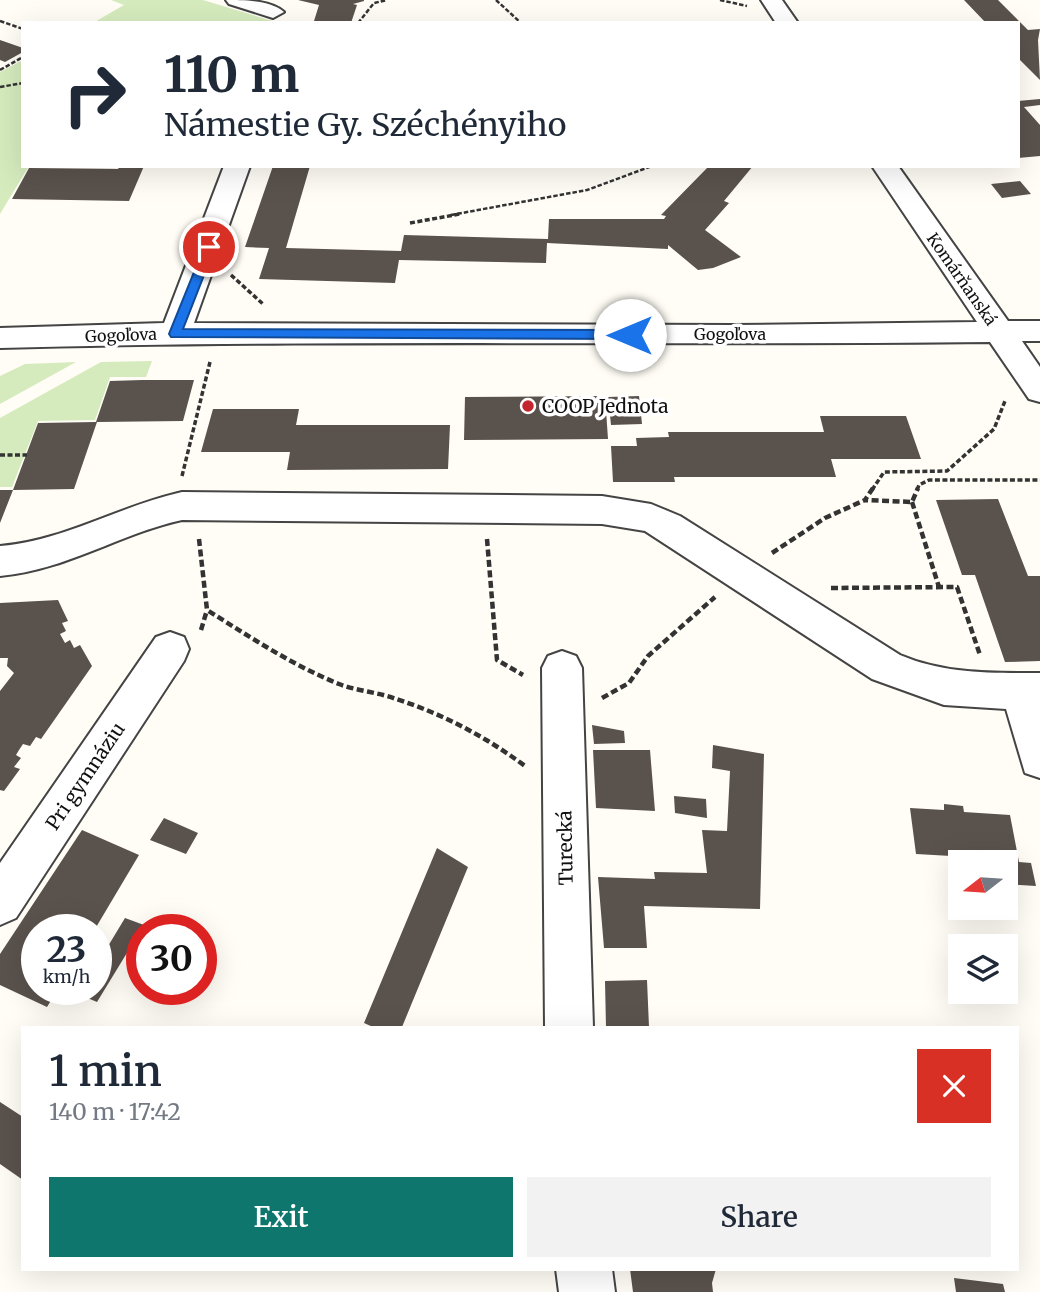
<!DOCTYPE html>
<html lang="en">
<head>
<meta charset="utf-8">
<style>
  :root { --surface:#fff; --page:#f2f2f3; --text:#1f2937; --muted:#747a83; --accent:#0f766e }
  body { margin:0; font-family:Merriweather,serif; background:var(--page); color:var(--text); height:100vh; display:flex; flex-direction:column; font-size:26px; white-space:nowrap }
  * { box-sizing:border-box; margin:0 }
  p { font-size:23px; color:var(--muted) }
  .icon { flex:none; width:38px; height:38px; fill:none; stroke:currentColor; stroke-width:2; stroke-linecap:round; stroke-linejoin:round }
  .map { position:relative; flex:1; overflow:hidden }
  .side { position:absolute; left:21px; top:1026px; width:998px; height:245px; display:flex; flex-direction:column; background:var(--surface); border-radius:0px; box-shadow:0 7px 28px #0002 }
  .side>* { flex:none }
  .banner { position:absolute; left:21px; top:21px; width:999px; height:147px; border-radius:0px; box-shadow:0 7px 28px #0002; background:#fff; color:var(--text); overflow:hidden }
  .needle { width:46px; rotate:253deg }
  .controls { position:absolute; left:948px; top:850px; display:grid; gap:14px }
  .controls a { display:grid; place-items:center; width:70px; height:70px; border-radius:0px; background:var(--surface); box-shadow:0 7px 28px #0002; font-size:35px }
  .speed { position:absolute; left:21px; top:914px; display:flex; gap:14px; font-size:35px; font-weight:700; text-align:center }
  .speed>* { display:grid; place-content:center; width:91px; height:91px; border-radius:50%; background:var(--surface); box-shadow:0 7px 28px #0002; line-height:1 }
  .speed small { font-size:18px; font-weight:400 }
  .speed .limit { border:10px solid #d22; background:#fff; color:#111 }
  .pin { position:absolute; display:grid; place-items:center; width:60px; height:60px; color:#fff; margin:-30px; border:4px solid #fff; border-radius:50%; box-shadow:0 2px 7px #0007 }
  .me { position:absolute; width:77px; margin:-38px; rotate:270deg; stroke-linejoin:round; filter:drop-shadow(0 0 5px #0008) }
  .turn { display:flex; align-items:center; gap:24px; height:147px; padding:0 28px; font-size:32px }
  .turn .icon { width:91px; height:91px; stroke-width:2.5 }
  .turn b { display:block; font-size:49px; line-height:60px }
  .round { display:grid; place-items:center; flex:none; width:74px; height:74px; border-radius:0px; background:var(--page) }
  .overview { display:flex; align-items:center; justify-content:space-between; height:119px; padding:0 28px }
  h1 { font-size:42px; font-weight:600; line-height:52px }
  .cta { display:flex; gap:14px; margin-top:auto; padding:14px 28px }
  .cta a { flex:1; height:80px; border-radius:0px; background:var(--accent); color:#fff; font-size:28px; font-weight:600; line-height:80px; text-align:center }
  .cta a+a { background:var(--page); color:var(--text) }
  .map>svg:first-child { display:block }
</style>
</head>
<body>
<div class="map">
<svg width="1040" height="1292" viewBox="0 0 1040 1292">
  <rect width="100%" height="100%" fill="#fffdf5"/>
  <path fill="#d5ebbd" d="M111 0H203L279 23H93L124 5Z
    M23 60V166H29L0 214V72Z
    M152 361 146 377H110L95 420 38 421 12 487H0V418L101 362Z
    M76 362 0 404V376L25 364Z"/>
  <path fill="#5a524d" d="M298 0H364V1L353 4 357 5 351 23H325L314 21 319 5Z
    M964 0H998L1028 30 1040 29 1038 40 1040 80 1018 58V23H986Z
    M0 40 23 48V52L5 62 0 60Z
    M1040 99V105L1024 107 1040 125V156L1018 158V101Z
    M120 166H144L129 201 12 199 29 168 118 169Z
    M273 166H310L286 248 401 251 404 235 548 239 549 219H664L666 216 661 215 709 166H753L724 201 729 203 705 230 741 257 713 268 698 270 668 245V249L547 243 546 263 399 260 395 283 259 279 269 248 245 247Z
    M1020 181 1031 194 1002 198 991 184Z
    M142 380H194L183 421 97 422 74 489 13 490 38 423 96 422 110 381Z
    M605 396 608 439 464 440 465 397Z
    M639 396 642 424 611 425 608 397Z
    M213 409H299L296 425H450L448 469 287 470 290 452H201Z
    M820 416H906L921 459H831L836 477H674L675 482H613L611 446H637L636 438 669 437 668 432H824Z
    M0 490H13L0 523Z
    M998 499 1028 576H1040V661L1005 662 975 575H962L936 500Z
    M58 600 68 621 62 623 66 631 60 634 65 643 70 640 74 648 80 645 92 666 41 739 36 737 30 746 23 744 19 750 16 755 21 758 14 767 20 769 4 791 0 790V691L14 673 7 666 8 658H0V603Z
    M592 725 624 731 625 743 594 744Z
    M713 745 764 754 760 909 644 906 647 948H604L598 877 655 879 654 872 707 873 702 830 727 831 730 771 712 768Z
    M593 750H650L655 811 596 808Z
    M674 796 706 799 707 818 675 813Z
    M944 804 963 806 964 812 1010 815 1019 862 1031 863 1036 886 1006 884V863H970L969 857 916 854 910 808 944 810Z
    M164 818 198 833 186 854 150 840Z
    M82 830 139 855 95 929H37V989H58L47 1007 0 985V954Z
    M437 848 468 867 402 1027H373L364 1023Z
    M125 918 144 925 97 1002 78 994 82 989H96V966Z
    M647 980 649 1027H606L605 981Z
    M0 1102 23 1117V1180L0 1164Z
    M630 1269H716L712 1283 713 1292H633Z
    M954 1278 1003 1284 1005 1292H956Z"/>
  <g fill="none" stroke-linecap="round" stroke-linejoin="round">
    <defs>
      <path id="minor" d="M226 0C243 0 271 0 284 12L273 18 229 4Z
        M761 0H782L798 23H776Z
        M224 166H250L194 323 734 325 977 322 872 166H898L1008 321H1040V341H1022L1040 367V402L1029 399 990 342C660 346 330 339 0 348V328L164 323Z
        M182 492 602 496 651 504 680 516 900 655C945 674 991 673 1040 673V778L1025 773 1006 709 944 705 872 679 645 531 602 524 182 520C119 534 66 570 0 576V546C64 541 119 506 182 492Z
        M170 632 184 637 189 649 184 661 16 918 0 925V863L156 637Z
        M562 651 576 656 582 668 593 1027H545L542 668 548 656Z
        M556 1269H612L615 1292H559Z"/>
    </defs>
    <use href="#minor" stroke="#444" stroke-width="4"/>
    <path stroke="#333" stroke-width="2.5" stroke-dasharray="4.5 2" stroke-linecap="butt" d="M496 0 521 23
      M720 0 747 6
      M0 21 23 29
      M358 23 374 3 387 0
      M0 70 23 57
      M0 87 23 83
      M451 215 587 190 652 166"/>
    <path stroke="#333" stroke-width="3.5" stroke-dasharray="5 2.5" stroke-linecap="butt" d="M410 223 460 214
      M231 275 263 304
      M0 455H27
      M182 476 210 362
      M872 490 884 472 947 471 994 429 1005 401
      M917 490 919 485 929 480H1040"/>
    <path stroke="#333" stroke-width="4.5" stroke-dasharray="7 3.5" stroke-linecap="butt" d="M873 488 865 500 912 502 918 488
      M912 502 939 587
      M199 539 207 610C250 637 292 665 339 684 357 691 378 692 396 699 443 714 486 737 525 766
      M487 539 497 660 523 675
      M772 553 825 518 865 500
      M831 588 957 587 980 655
      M201 630 207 610
      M602 698 629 683 648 656 715 597"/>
    <use href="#minor" fill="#fff" fill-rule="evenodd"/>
  </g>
  <path fill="#1a73e8" stroke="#114b97" stroke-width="2" d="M205 245 215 247 183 329 630 330 636 335 630 339 171 337 169 334Z"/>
  <circle fill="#c4262e" stroke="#fff" stroke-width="2.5" cx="528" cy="406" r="7"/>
  <g text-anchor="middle" stroke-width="7" stroke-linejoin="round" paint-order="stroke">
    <g font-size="16" fill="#111" stroke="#fff">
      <text transform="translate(962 279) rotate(55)" y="6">Komárňanská</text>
      <text x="730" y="340">Gogoľova</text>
      <text transform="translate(121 335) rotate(-2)" y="6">Gogoľova</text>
    </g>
    <g font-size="19" fill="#111" stroke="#fff" text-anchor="start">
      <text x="542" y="413">COOP Jednota</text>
    </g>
    <g font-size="19" fill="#111" stroke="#fff">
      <text transform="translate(85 776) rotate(-56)" y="7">Pri gymnáziu</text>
      <text transform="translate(565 848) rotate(-91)" y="7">Turecká</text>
    </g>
  </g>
</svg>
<div class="controls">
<a><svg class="needle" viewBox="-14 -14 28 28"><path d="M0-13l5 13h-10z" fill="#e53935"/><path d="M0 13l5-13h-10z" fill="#747a83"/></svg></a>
<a><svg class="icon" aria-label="layers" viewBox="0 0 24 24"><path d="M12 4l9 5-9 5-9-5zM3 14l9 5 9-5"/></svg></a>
</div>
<div class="speed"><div>23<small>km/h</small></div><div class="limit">30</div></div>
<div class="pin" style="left:209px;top:247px;background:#d93025"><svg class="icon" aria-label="arrive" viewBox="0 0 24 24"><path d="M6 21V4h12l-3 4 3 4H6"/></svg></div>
<svg class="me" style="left:630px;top:335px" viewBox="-20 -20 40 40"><circle r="19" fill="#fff"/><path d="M0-13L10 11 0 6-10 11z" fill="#1a73e8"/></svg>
<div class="banner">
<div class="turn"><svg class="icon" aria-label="right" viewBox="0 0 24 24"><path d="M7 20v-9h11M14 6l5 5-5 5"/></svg><div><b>110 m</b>Námestie Gy. Széchényiho</div></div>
</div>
<section class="side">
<div class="overview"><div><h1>1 min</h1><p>140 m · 17:42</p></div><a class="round" style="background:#d93025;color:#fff"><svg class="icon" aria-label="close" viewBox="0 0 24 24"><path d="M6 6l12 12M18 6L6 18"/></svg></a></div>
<div class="cta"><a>Exit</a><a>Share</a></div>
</section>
</div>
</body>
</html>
